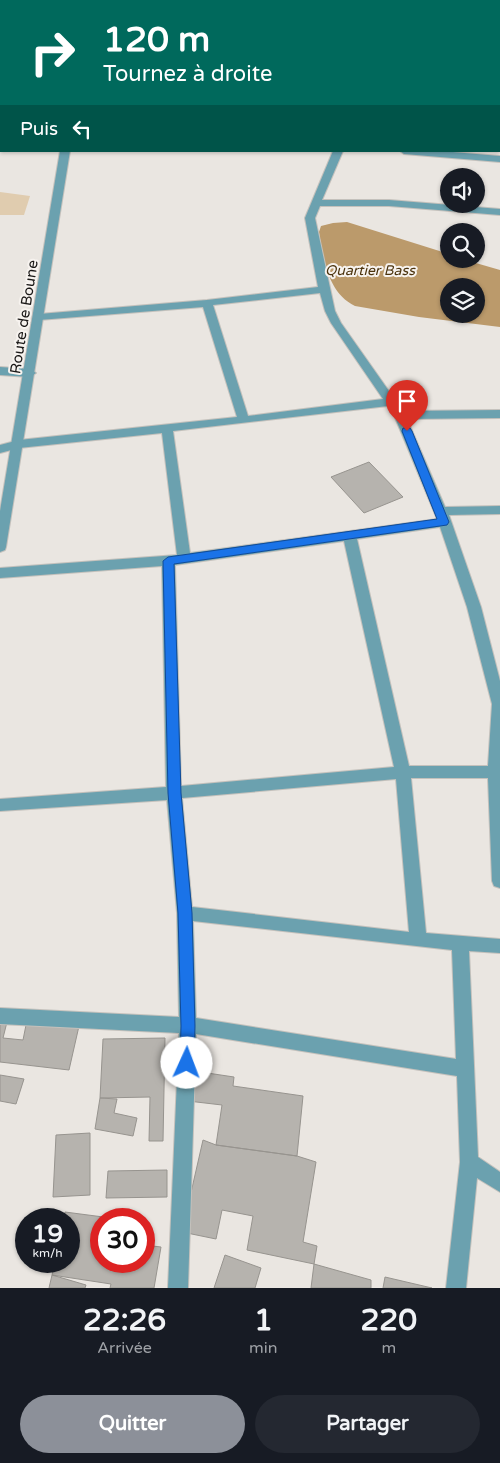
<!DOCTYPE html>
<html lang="fr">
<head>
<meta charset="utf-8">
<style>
  :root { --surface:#171b24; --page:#242831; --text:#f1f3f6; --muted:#9ea1a6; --accent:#8c9099 }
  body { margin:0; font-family:"Varela Round",sans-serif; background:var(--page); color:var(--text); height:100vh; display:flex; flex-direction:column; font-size:19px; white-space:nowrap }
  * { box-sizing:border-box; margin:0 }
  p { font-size:16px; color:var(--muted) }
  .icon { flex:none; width:28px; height:28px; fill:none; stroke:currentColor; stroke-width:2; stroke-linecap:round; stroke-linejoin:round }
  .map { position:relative; height:1288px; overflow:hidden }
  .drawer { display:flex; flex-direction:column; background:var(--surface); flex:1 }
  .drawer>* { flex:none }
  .banner { position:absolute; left:0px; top:0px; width:500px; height:152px; box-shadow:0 1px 4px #0004; background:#00695c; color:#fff; overflow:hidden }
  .fabs { position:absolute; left:440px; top:168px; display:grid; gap:10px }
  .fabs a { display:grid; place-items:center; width:45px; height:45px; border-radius:50%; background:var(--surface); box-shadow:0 1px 4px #0004; font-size:25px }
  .speed { position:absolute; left:15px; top:1208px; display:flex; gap:10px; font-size:25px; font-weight:700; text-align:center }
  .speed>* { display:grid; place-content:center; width:65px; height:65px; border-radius:50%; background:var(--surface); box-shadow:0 1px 4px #0004; line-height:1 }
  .speed small { font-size:12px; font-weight:400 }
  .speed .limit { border:8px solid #d22; background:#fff; color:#111 }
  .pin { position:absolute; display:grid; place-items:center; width:42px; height:42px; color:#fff; margin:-51px -21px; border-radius:50% 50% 50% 0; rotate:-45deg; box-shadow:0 0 5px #0007 }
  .pin .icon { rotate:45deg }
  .me { position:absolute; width:55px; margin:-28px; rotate:2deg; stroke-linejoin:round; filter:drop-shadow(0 0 4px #0008) }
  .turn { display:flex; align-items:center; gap:18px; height:105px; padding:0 20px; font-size:22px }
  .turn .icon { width:65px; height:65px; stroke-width:2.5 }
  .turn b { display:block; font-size:35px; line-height:42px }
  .then { display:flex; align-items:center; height:48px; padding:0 20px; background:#0003; gap:10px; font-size:19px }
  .eta { display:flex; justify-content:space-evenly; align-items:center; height:85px; text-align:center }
  .eta b { font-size:30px; font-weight:700; line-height:35px }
  .action { display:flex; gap:10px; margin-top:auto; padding:10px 20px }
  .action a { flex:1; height:58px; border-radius:30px; background:var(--accent); color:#fff; font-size:20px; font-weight:700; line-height:58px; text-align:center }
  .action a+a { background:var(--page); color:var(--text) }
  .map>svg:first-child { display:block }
</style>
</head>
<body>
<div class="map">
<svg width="500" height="1288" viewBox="0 0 500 1288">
  <rect width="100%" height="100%" fill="#eae6e1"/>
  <path fill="#e0ccaf" d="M0 192 30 196 24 215H0Z"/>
  <path fill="#bb9a6b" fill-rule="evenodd" d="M347 222 449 254V259H462L500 270V327L419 317 355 306C328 293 323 259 319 232L321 226 333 223ZM449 286H476V314H449Z"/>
  <path fill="#b6b3ae" stroke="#97948f" d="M369 462 403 497 364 513 331 477Z
    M27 1020 79 1026 69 1070 0 1062V1021L7 1022 3 1038 23 1040Z
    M165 1038 163 1141H149L150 1097 100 1098 103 1039Z
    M194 1071 234 1077 233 1086 303 1096 297 1156 216 1145 222 1105 188 1101Z
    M0 1075 24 1079 16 1104 0 1101Z
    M100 1098 117 1099 114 1113 137 1118 133 1136 95 1129Z
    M90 1133V1195L53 1197 56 1135Z
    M203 1140 216 1145 297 1156 316 1162 303 1242 317 1246 314 1264 247 1250 253 1216 222 1210 216 1239 182 1232Z
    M167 1170V1197L106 1198 108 1171Z
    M65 1212 111 1218 101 1219V1261H144V1245L161 1247 154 1288H110L111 1284 52 1275 55 1261H69V1219H64Z
    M225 1255 261 1268 255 1288H214Z
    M314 1264 371 1280V1288H311Z
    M52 1275 86 1285 85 1288H49Z
    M385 1277 432 1288H383Z"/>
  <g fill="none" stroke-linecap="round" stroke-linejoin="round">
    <defs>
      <path id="minor" d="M214 0H222V1H214Z
        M402 0H434L435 1H403Z
        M0 17H1V21H0Z
        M0 77 1 78V84L0 83Z
        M499 100H500V106H499Z
        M0 116H1V122H0Z
        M333 151H343L322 200H389L500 209V215L389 206H320L315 218 335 311 341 323 403 411 500 410V418L407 419 445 507 500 506V514L449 515 481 607 500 681V888L494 886 492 881 488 778H411L426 933 500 939V953L469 951 478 1157 500 1172V1192L477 1178 466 1288H446L460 1162 457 1076 196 1034 188 1288H168L179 1033 0 1024V1008L179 1017 177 913 167 800 0 811V799L166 787 162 566 0 578V568L177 555 162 433 19 448 0 453V445L19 440 237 417 203 307 39 320 34 317 39 314 207 300 318 287 305 218ZM320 293 325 311 331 323 383 399 248 416 213 305ZM388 406 394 415 437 519 190 553 173 431ZM440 527 467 607 492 704 488 766H409L357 539ZM344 541 394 767 181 786 175 565ZM396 779 409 932 192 907 182 798ZM193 921 452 950 456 1059 196 1018Z
        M400 151H441L500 156V162L404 154Z
        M0 367 30 369 36 373 30 377 0 375Z"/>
      <path id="tertiary" d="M86 0H94V1H86Z
        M60 151H70L6 547 5 550 0 552V511Z"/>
    </defs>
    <use href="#minor" stroke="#c4c1bc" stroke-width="2"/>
    <use href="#tertiary" stroke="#c4c1bc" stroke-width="2"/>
    <use href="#minor" fill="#6ba1af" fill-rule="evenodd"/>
    <use href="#tertiary" fill="#6ba1af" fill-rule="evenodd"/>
  </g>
  <path fill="#1a73e8" stroke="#114b97" d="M403 428H410L412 431 449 522 447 525 174 564 181 793 192 913 195 1026 194 1063 192 1068 187 1070 182 1068 180 1063 181 1026 178 913 168 793 163 561 168 557 437 519 402 431Z"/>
  <g text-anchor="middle" stroke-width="4" stroke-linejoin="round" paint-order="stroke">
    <g font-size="14" font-style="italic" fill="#4b330d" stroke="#f7f3ef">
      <text x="370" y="275">Quartier Bass</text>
    </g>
    <g font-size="15" fill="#191716" stroke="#f7f3ef">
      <text transform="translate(24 317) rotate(-81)" y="5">Route de Boune</text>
    </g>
  </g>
</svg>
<div class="fabs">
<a><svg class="icon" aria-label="sound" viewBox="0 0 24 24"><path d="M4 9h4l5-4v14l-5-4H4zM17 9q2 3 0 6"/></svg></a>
<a><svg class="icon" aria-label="search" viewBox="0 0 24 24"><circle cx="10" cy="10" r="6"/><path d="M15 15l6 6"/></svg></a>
<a><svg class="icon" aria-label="layers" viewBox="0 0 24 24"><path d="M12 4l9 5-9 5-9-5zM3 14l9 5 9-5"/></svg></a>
</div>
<div class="speed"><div>19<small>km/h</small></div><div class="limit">30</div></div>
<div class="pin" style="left:407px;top:431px;background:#d93025"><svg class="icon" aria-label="arrive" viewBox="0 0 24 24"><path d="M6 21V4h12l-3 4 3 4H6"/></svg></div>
<svg class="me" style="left:187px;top:1063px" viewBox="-20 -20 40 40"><circle r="19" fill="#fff"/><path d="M0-13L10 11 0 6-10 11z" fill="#1a73e8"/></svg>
<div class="banner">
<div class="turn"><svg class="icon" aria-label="right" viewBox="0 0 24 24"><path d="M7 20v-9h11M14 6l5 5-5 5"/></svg><div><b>120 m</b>Tournez à droite</div></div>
<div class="then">Puis<svg class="icon" aria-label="left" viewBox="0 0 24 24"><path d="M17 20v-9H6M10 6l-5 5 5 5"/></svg></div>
</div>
</div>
<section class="drawer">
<div class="eta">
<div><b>22:26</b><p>Arrivée</p></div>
<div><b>1</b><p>min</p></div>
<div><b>220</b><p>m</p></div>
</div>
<div class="action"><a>Quitter</a><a>Partager</a></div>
</section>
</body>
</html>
